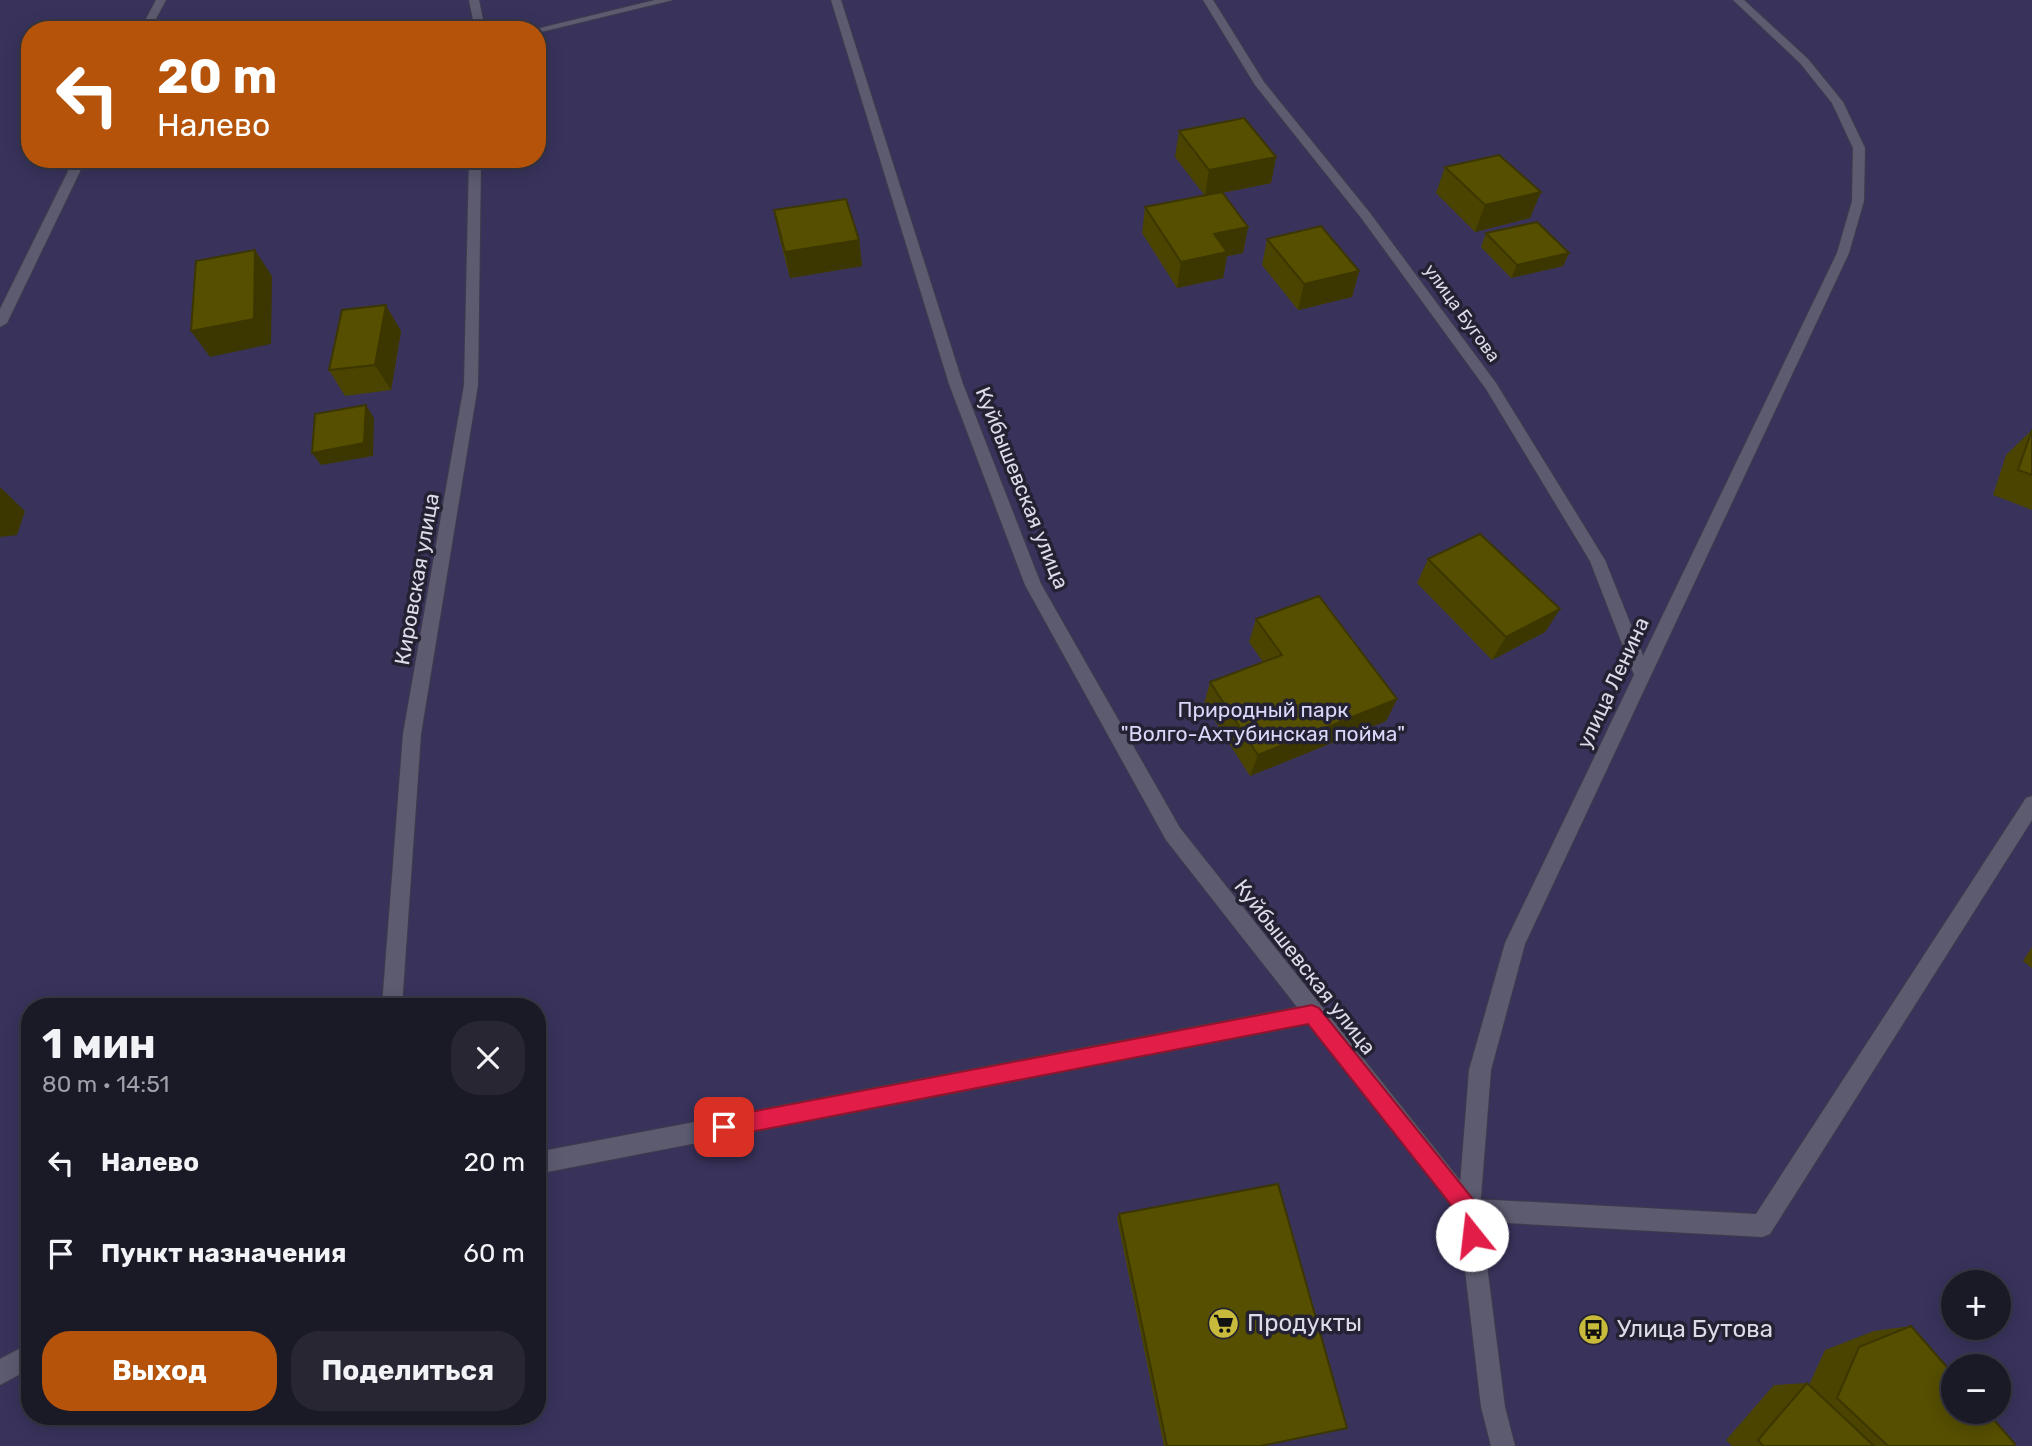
<!DOCTYPE html>
<html lang="ru">
<head>
<meta charset="utf-8">
<style>
  :root { --surface:#1a1926; --page:#272632; --text:#f1f3f6; --muted:#9fa0a7; --line:#383843; --accent:#b45309 }
  body { margin:0; font-family:Rubik,sans-serif; background:var(--page); color:var(--text); height:100vh; display:flex; flex-direction:column; font-size:26px; white-space:nowrap }
  * { box-sizing:border-box; margin:0 }
  p { font-size:23px; color:var(--muted) }
  .icon { flex:none; width:38px; height:38px; fill:none; stroke:currentColor; stroke-width:2; stroke-linecap:round; stroke-linejoin:round }
  .map { position:relative; flex:1; overflow:hidden }
  .panel { position:absolute; left:21px; top:998px; width:525px; height:427px; display:flex; flex-direction:column; background:var(--surface); border-radius:28px; box-shadow:0 4px 18px #0003,0 0 0 2px var(--line) }
  .panel>* { flex:none }
  .banner { position:absolute; left:21px; top:21px; width:525px; height:147px; border-radius:28px; box-shadow:0 4px 18px #0003,0 0 0 2px var(--line); background:#b45309; color:#fff; overflow:hidden }
  .controls { position:absolute; left:1941px; top:1270px; display:grid; gap:14px }
  .controls a { display:grid; place-items:center; width:70px; height:70px; border-radius:50%; background:var(--surface); box-shadow:0 4px 18px #0003,0 0 0 2px var(--line); font-size:35px }
  .pin { position:absolute; display:grid; place-items:center; width:60px; height:60px; color:#fff; margin:-30px; border-radius:14px; box-shadow:0 4px 10px #0006 }
  .me { position:absolute; width:77px; margin:-38px; rotate:344deg; stroke-linejoin:round; filter:drop-shadow(0 0 5px #0008) }
  .turn { display:flex; align-items:center; gap:24px; height:147px; padding:0 21px; font-size:32px }
  .turn .icon { width:91px; height:91px; stroke-width:2.5 }
  .turn b { display:block; font-size:49px; line-height:60px }
  .round { display:grid; place-items:center; flex:none; width:74px; height:74px; border-radius:28px; background:var(--page) }
  .head { display:flex; align-items:center; justify-content:space-between; height:119px; padding:0 21px }
  h1 { font-size:42px; font-weight:700; line-height:52px }
  .button { display:flex; gap:14px; margin-top:auto; padding:14px 21px }
  .button a { flex:1; height:80px; border-radius:28px; background:var(--accent); color:#fff; font-size:28px; font-weight:700; line-height:80px; text-align:center }
  .button a+a { background:var(--page); color:var(--text) }
  ul { padding:0; list-style:none }
  li { display:flex; align-items:center; gap:21px; height:91px; padding:0 21px }
  li div { flex:1 }
  li b { display:block; font-size:26px }
  li em { font-style:normal }
  .map>svg:first-child { display:block }
</style>
</head>
<body>
<div class="map">
<svg width="2032" height="1446" viewBox="0 0 2032 1446">
  <rect width="100%" height="100%" fill="#232132"/>
  <path fill="#39335c" fill-rule="evenodd" d="M0 0H2032V1446H0ZM30 30H537V159H30ZM30 1006H537V1416H30ZM1953 1283H1998V1328H1953ZM1953 1367H1998V1412H1953Z"/>
  <g fill="none" stroke-linecap="round" stroke-linejoin="round">
    <defs>
      <path id="street" d="M156 0H166L150 30H140Z
        M469 0H479L485 30H475Z
        M655 0H673L537 33V30H532Z
        M831 0H841L963 384 1041 584 1180 828 1475 1199 1756 1214 2026 798 2032 796V820L1770 1234 1762 1237 1469 1221 1461 1218 1310 1024 537 1174V1152L1297 1007 1166 840 1025 585 949 384Z
        M1203 0H1213L1264 82 1370 213 1496 383 1605 560 1651 675 1648 680H1636L1590 561 1486 389 1362 219 1255 85Z
        M74 159H86L7 323 0 327V309Z
        M469 159H481L478 385 421 734 402 1006H382L403 734 464 385Z
        M30 1343V1369L0 1385V1359Z"/>
      <path id="secondary" d="M1733 0H1744L1808 59 1843 102 1865 148 1864 201 1849 253 1525 944 1491 1070 1480 1210 1505 1407 1515 1446H1491L1481 1407 1458 1210 1469 1070 1505 943 1837 253 1852 201 1853 148 1832 103 1800 63Z"/>
    </defs>
    <use href="#street" stroke="#3e3c4b" stroke-width="2"/>
    <use href="#secondary" stroke="#3e3c4b" stroke-width="2"/>
    <use href="#street" fill="#5d5b70" fill-rule="evenodd"/>
    <use href="#secondary" fill="#5d5b70" fill-rule="evenodd"/>
  </g>
  <path fill="#4a4400" d="M1179 131 1276 157 1271 183 1222 193 1248 227 1243 253 1227 256 1223 278 1177 288 1142 233 1145 207 1205 196 1175 157Z
    M1445 167 1530 218 1475 232 1436 193Z
    M774 210 859 240 862 266 790 278 779 236Z
    M1486 233 1569 253 1563 266 1511 278 1481 247Z
    M1267 239 1359 271 1352 297 1298 310 1262 265Z
    M401 331 391 390 345 396 329 370Z
    M2032 430V510L1993 495 2006 455Z
    M1428 559 1560 609 1545 632 1492 660 1417 583Z
    M1256 619 1397 699 1386 721 1250 776 1204 704 1210 682 1263 662 1249 642Z
    M2032 947V968L2023 961Z
    M1119 1214 1260 1446H1164L1117 1218Z
    M1911 1326 2014 1446H1732L1726 1440 1774 1385 1807 1383 1809 1385 1825 1350 1874 1331Z"/>
  <path fill="#3c3700" d="M1276 157 1271 183 1205 196 1209 170Z
    M1541 192 1530 218 1475 232 1485 205Z
    M1248 227 1243 253 1227 256 1223 278 1177 288 1181 262 1214 234Z
    M859 240 862 266 790 278 785 252Z
    M255 250 272 276 271 344 210 357 191 331Z
    M1569 253 1563 266 1511 278 1517 265Z
    M1359 271 1352 297 1298 310 1304 284Z
    M386 305 401 331 391 390 375 365Z
    M366 405 374 418 373 456 321 465 312 453Z
    M0 487 25 511 17 535 0 537Z
    M1560 609 1545 632 1492 660 1506 637Z
    M1397 699 1386 721 1250 776 1258 755Z"/>
  <path fill="#564f00" stroke="#3c3700" stroke-width="2" d="M1244 118 1276 157 1209 170 1179 131Z
    M1499 155 1541 192 1485 205 1445 167Z
    M1222 192 1248 227 1214 234 1227 252 1181 262 1145 207Z
    M846 199 859 240 785 252 774 210Z
    M1537 222 1569 253 1517 265 1486 233Z
    M1321 226 1359 271 1304 284 1267 239Z
    M255 250 254 319 191 331 196 261Z
    M386 305 375 365 329 370 342 310Z
    M366 405 364 443 312 453 315 414Z
    M2032 430V475L2018 470Z
    M1480 534 1560 609 1506 637 1428 559Z
    M1319 596 1397 699 1258 755 1210 682 1282 655 1256 619Z
    M1278 1184 1347 1428 1260 1446H1167L1119 1214Z
    M1911 1326 1953 1374V1412H1987L2015 1444 2014 1446H1888L1837 1398 1859 1347Z
    M1807 1383 1874 1446H1763L1758 1440Z"/>
  <path fill="#e11d48" stroke="#92132f" stroke-width="2" d="M1312 1005 1319 1008 1476 1203 1482 1235 1479 1242 1472 1246 1465 1242 1459 1215 1308 1024 724 1137 717 1134 714 1127 717 1120 724 1117Z"/>
  <defs>
    <symbol id="supermarket-disc" viewBox="-11 -11 22 22"><circle r="9.5" fill="#c8bb3b" stroke="#232132"/><path d="M-6-5.5h2.5l.6 2H6L4.5 2H-2.5L-4.4-4H-6ZM-1.5 3.2a1.3 1.3 0 1 0 .1 0ZM3 3.2a1.3 1.3 0 1 0 .1 0Z" fill="#111"/></symbol>
    <symbol id="bus-disc" viewBox="-11 -11 22 22"><circle r="9.5" fill="#c8bb3b" stroke="#232132"/><path d="M-5-6H5V4H4V6H2V4H-2V6H-4V4H-5ZM-3.5-4V0h7V-4ZM-3.5 1.2v1.5H-2V1.2ZM2 1.2v1.5H3.5V1.2Z" fill="#111"/></symbol>
  </defs>
  <g fill-rule="evenodd">
    <use href="#supermarket-disc" x="1206" y="1306" width="35" height="35"/>
    <use href="#bus-disc" x="1576" y="1312" width="35" height="35"/>
  </g>
  <g text-anchor="middle" stroke-width="7" stroke-linejoin="round" paint-order="stroke">
    <g font-size="18" fill="#dcdce8" stroke="#232132">
      <text transform="translate(1462 313) rotate(54)" y="6">улица Бугова</text>
    </g>
    <g font-size="21" fill="#dcdce8" stroke="#232132">
      <text transform="translate(1022 488) rotate(68)" y="7">Куйбышевская улица</text>
      <text transform="translate(417 579) rotate(-80)" y="7">Кировская улица</text>
      <text transform="translate(1613 683) rotate(-65)" y="7">улица Ленина</text>
      <text transform="translate(1305 967) rotate(52)" y="7">Куйбышевская улица</text>
    </g>
    <g font-size="21" fill="#dad8fa" stroke="#232132">
      <text x="1263" y="717">Природный парк<tspan x="1263" dy="24">"Волго-Ахтубинская пойма"</tspan></text>
    </g>
    <g font-size="24" fill="#dcdce8" stroke="#232132" text-anchor="start">
      <text x="1247" y="1331">Продукты</text>
      <text x="1617" y="1337">Улица Бутова</text>
    </g>
  </g>
</svg>
<div class="controls">
<a>+</a>
<a>−</a>
</div>
<div class="pin" style="left:724px;top:1127px;background:#d93025"><svg class="icon" aria-label="arrive" viewBox="0 0 24 24"><path d="M6 21V4h12l-3 4 3 4H6"/></svg></div>
<svg class="me" style="left:1472px;top:1235px" viewBox="-20 -20 40 40"><circle r="19" fill="#fff"/><path d="M0-13L10 11 0 6-10 11z" fill="#e11d48"/></svg>
<div class="banner">
<div class="turn"><svg class="icon" aria-label="left" viewBox="0 0 24 24"><path d="M17 20v-9H6M10 6l-5 5 5 5"/></svg><div><b>20 m</b>Налево</div></div>
</div>
<section class="panel">
<div class="head"><div><h1>1 мин</h1><p>80 m · 14:51</p></div><a class="round"><svg class="icon" aria-label="close" viewBox="0 0 24 24"><path d="M6 6l12 12M18 6L6 18"/></svg></a></div>
<ul>
<li><svg class="icon" aria-label="left" viewBox="0 0 24 24"><path d="M17 20v-9H6M10 6l-5 5 5 5"/></svg><div><b>Налево</b></div><em>20 m</em></li>
<li><svg class="icon" aria-label="arrive" viewBox="0 0 24 24"><path d="M6 21V4h12l-3 4 3 4H6"/></svg><div><b>Пункт назначения</b></div><em>60 m</em></li>
</ul>
<div class="button"><a>Выход</a><a>Поделиться</a></div>
</section>
</div>
</body>
</html>
